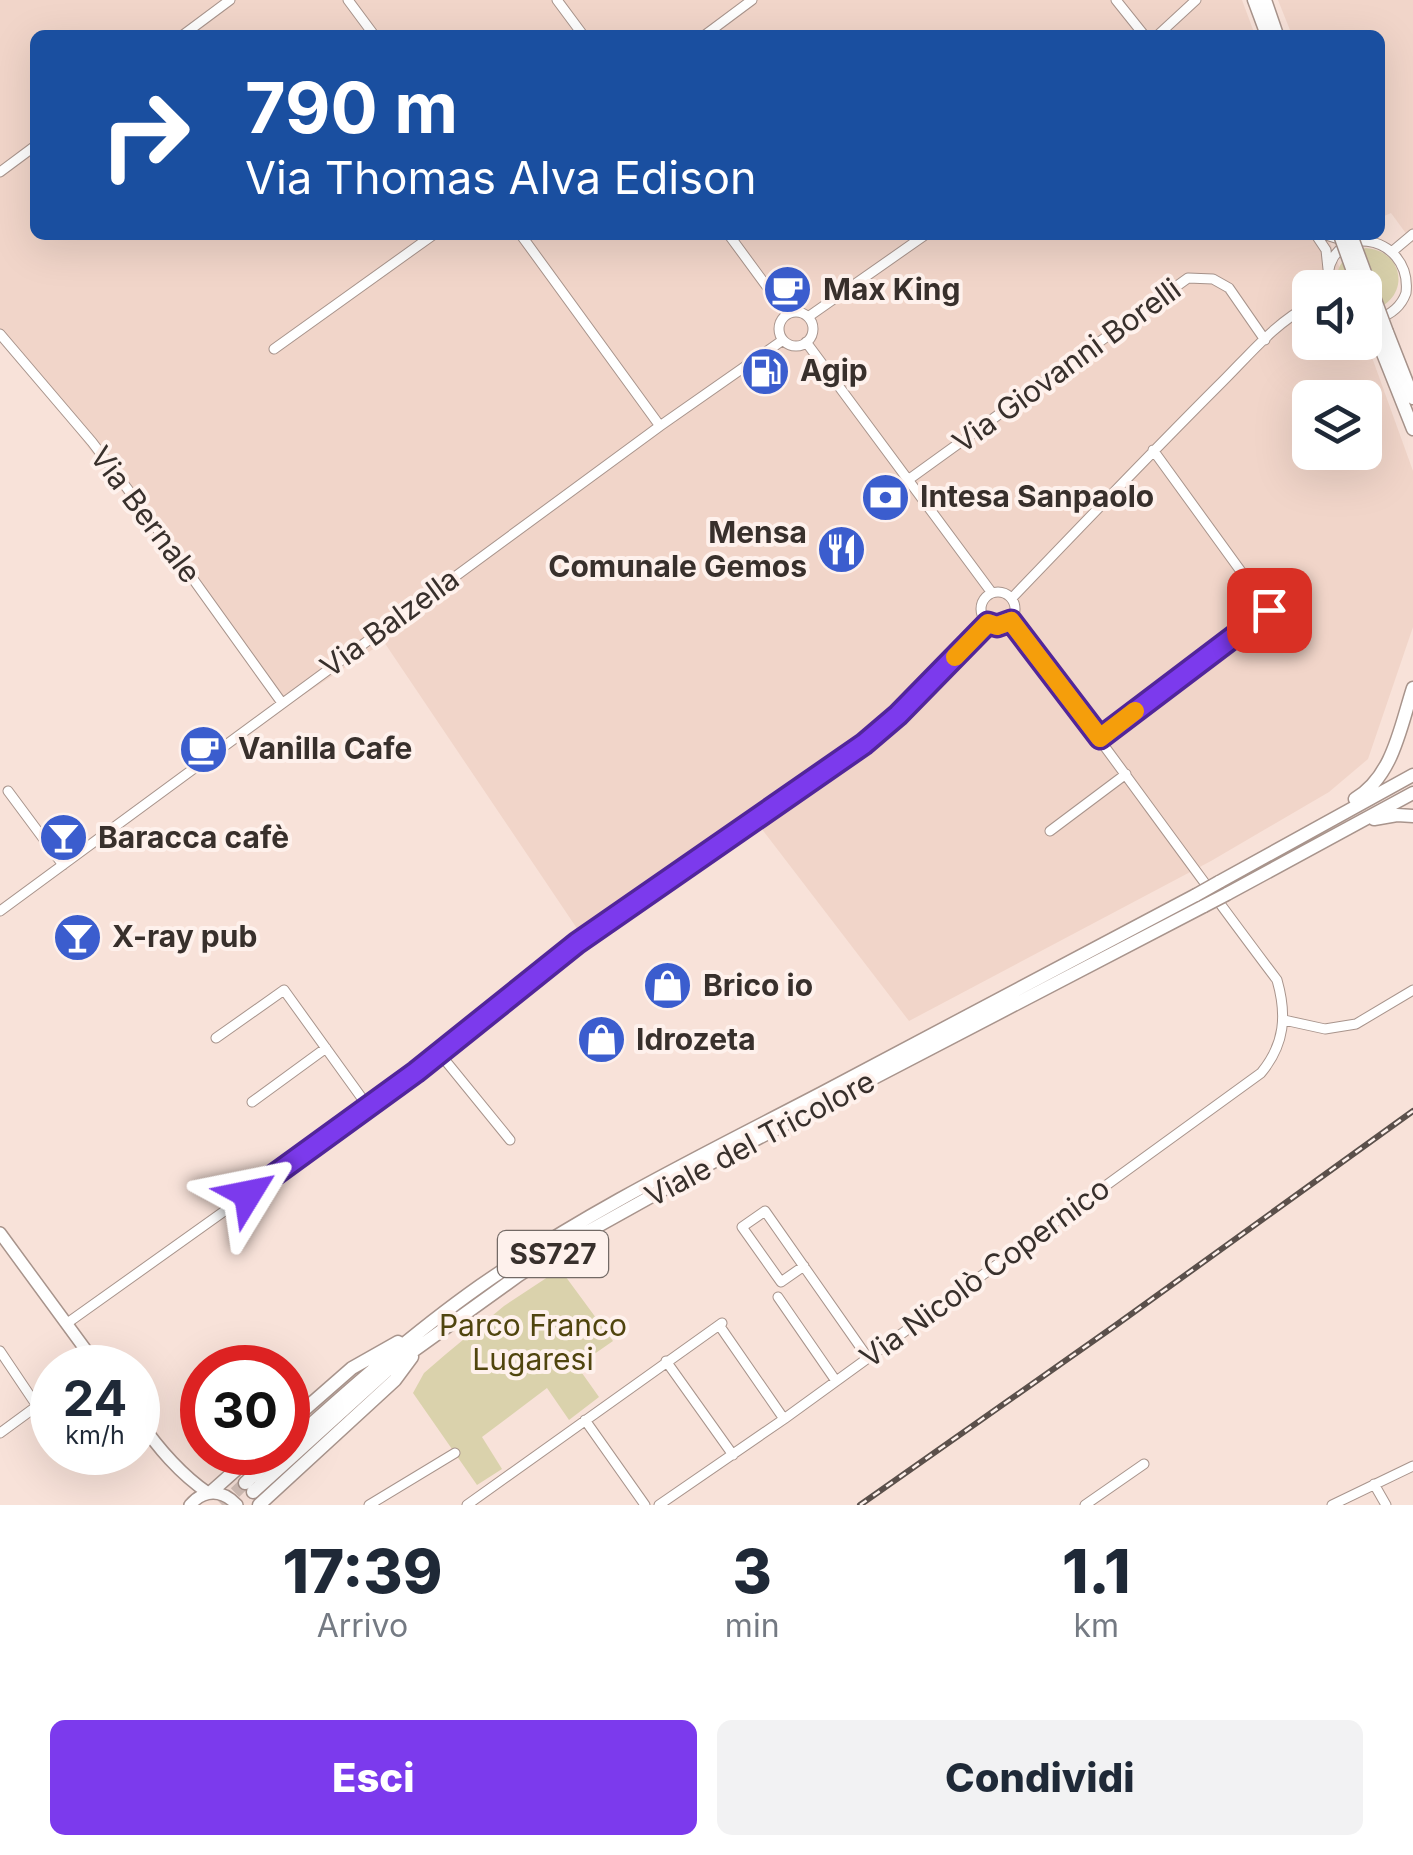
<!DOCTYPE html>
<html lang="it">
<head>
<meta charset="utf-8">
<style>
  :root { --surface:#fff; --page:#f2f2f3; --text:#1f2937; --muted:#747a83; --accent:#7c3aed }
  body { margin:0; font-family:Inter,sans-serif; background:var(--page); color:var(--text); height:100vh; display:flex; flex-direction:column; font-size:38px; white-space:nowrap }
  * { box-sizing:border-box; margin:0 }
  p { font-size:32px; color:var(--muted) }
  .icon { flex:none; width:55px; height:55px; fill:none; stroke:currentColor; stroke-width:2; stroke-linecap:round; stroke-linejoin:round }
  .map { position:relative; height:1505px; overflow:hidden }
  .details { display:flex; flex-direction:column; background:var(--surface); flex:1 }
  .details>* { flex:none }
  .hud { position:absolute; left:30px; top:30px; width:1355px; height:210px; border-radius:15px; box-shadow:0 10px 40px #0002; background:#1a4fa0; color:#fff; overflow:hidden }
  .tools { position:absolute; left:1292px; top:270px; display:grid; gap:20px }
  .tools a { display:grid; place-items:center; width:90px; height:90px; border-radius:15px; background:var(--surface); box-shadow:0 10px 40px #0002; font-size:50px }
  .speed { position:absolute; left:30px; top:1345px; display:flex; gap:20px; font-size:50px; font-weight:700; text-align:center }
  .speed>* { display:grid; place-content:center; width:130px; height:130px; border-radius:50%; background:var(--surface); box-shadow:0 10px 40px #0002; line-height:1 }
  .speed small { font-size:25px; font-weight:400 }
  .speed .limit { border:15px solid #d22; background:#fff; color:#111 }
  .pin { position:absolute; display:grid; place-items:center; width:85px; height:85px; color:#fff; margin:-42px; border-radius:20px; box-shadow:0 5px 15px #0006 }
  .me { position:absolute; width:110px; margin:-55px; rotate:55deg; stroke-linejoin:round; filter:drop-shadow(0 0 8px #0008) }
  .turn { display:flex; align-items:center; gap:35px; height:210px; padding:0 50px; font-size:45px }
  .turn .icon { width:130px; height:130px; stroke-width:2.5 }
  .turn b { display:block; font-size:70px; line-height:85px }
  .eta { display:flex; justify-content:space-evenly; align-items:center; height:170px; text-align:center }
  .eta b { font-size:60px; font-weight:800; line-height:70px }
  .action { display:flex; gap:20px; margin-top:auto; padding:20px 50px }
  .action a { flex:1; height:115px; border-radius:15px; background:var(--accent); color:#fff; font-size:40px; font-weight:800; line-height:115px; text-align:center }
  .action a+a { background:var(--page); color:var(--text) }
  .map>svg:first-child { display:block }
</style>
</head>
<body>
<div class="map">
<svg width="1413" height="1505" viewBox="0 0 1413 1505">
  <rect width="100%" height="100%" fill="#f8e2d9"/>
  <path fill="#f1d5c9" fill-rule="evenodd" d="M0 0H1242L1255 35H35V235H1327L1347 287 1310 288V342H1365V338L1413 471V627L1368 759 1329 792 1211 861 909 1021 758 824 578 930 384 642 285 707 0 331ZM1310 398H1365V452H1310Z
    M1278 0H1413V243L1391 213 1380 218V35H1292Z"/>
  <path fill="#dad2ac" d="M1366 248C1410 252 1409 307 1365 311V288H1337C1334 267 1345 252 1366 248Z
    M560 1269 613 1341 577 1366 599 1397 569 1420 547 1388 482 1437 502 1469 477 1485 413 1393 424 1373 446 1354 504 1306Z"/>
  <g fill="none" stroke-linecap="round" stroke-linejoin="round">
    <path stroke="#d2beb6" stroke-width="12" stroke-dasharray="12 6" stroke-linecap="butt" d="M222 1505 245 1483"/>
    <defs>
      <path id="minor" d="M348 0 374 35
        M557 0 583 35
        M1116 0 1144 35
        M183 35 230 0
        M705 35 752 0
        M1158 35 1196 0
        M0 172 35 146
        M521 235 660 426
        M729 235 787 314
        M1316 235 1326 250 1328 269
        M1326 235 1345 241
        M1394 250 1413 234
        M1328 288C1322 218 1413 232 1406 293 1401 307 1390 315 1377 319
        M779 329a17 17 0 1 1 34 0a17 17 0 1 1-34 0Z
        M808 317 925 235
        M0 334 92 442 142 508 282 703
        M806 342 992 593
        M274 349 433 235
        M908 480 1188 278 1213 279 1229 288 1265 340
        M981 609a17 17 0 1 1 34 0a17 17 0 1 1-34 0Z
        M1012 598C1080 527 1148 456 1217 387 1246 359 1274 323 1310 305
        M1100 738 1269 610 1153 450
        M8 791 63 865
        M1050 831 1126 774
        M0 911 660 426 783 340
        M1284 1020 1325 1029 1356 1024 1413 990
        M216 1038 284 990 369 1108
        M440 1054 510 1140
        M252 1102 326 1048
        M804 1266 781 1282 742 1227 765 1211 868 1358
        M778 1297 836 1381
        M66 1324 369 1108 440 1054 577 943 864 744 898 715 988 623
        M719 1325 784 1419
        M0 1351 37 1406
        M666 1361 733 1455
        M585 1420 645 1505
        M0 1433 52 1395
        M1374 1484 1386 1505
        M369 1505 455 1453
        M467 1505 722 1323
        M659 1505 784 1419 1261 1073C1285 1044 1287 1015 1277 980 1187 861 1101 739 1011 621
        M1085 1505 1144 1464
        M1332 1505 1413 1466"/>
      <path id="major" d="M0 1233 99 1368
        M138 1419C158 1448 179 1473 208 1493
        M190 1505C204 1489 222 1489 237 1505"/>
      <path id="highway" d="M1254 0 1267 35
        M1265 0 1277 35
        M1387 332 1413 398
        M1376 336 1413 429
        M1355 799C1393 776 1400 728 1413 688
        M1374 819 1397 815 1413 816
        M1219 882 1413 775
        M1227 894 1413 793
        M288 1424 352 1368 398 1342
        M288 1445C349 1390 412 1334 480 1286 587 1211 705 1154 822 1093 947 1028 1071 961 1196 895
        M245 1483 279 1452
        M211 1492 256 1452
        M253 1492 391 1367 519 1275 580 1236 720 1158 1204 906
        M259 1505 395 1380 412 1357"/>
    </defs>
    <use href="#minor" stroke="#a8948c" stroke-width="11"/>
    <use href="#major" stroke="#a8948c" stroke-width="14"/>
    <use href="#highway" stroke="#a8948c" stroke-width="15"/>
    <use href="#minor" stroke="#fff" stroke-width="9"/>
    <use href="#major" stroke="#fff" stroke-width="11"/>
    <use href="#highway" stroke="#fff" stroke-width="12"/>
    <defs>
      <path id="rail" d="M860 1505 1116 1325 1413 1111"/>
    </defs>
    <use href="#rail" stroke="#5b504b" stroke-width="6"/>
    <use href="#rail" stroke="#fef1ec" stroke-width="2.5" stroke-dasharray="8" stroke-linecap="butt"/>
    <defs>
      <path id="highway-bridge" d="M1340 235 1359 288
        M1351 235 1387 332
        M1365 305 1376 336
        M1196 895 1219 882
        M1204 906 1227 894"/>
    </defs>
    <use href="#highway-bridge" stroke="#a8948c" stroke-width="15" stroke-linecap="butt"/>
    <use href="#highway-bridge" stroke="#fff" stroke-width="12"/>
  </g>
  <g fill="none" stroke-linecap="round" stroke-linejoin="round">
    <defs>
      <path id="route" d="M248 1194 416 1072 577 943 864 744 898 715 988 623 997 626 1011 621 1100 738 1269 610"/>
    </defs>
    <use href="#route" stroke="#51269a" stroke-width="25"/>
    <use href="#route" stroke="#7c3aed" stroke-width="18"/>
    <path stroke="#f59e0b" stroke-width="18" d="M955 657 988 623 997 626 1011 621 1100 738 1135 711"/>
  </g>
  <defs>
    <symbol id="cafe-disc" viewBox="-11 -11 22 22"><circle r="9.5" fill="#3b5dce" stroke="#fef1ec"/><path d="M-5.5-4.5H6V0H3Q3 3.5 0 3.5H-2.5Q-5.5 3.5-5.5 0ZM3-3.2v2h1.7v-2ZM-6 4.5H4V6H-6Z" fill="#fff"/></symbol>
    <symbol id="fuel-disc" viewBox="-11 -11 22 22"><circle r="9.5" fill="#3b5dce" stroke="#fef1ec"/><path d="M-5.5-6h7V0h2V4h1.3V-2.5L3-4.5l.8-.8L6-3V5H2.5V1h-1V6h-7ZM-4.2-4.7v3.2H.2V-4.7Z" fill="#fff"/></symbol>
    <symbol id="bank-disc" viewBox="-11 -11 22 22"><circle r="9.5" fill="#3b5dce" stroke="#fef1ec"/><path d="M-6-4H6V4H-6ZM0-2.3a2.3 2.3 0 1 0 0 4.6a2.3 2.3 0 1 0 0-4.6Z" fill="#fff"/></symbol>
    <symbol id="restaurant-disc" viewBox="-11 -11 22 22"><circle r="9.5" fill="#3b5dce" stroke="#fef1ec"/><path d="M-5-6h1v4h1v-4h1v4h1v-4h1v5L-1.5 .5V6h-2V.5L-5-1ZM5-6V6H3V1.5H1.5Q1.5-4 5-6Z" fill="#fff"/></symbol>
    <symbol id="bar-disc" viewBox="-11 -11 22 22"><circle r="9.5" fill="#3b5dce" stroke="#fef1ec"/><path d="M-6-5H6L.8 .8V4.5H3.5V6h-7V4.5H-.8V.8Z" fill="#fff"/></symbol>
    <symbol id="shop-disc" viewBox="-11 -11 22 22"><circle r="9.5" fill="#3b5dce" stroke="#fef1ec"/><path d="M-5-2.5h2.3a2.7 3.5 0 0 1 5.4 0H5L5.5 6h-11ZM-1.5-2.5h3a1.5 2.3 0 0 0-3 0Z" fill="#fff"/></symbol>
  </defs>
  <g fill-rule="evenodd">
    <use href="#cafe-disc" x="760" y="262" width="55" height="55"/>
    <use href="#fuel-disc" x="738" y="344" width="55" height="55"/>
    <use href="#bank-disc" x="858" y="470" width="55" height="55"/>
    <use href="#restaurant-disc" x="814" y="522" width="55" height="55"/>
    <use href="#cafe-disc" x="176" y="722" width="55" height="55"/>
    <use href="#bar-disc" x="36" y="810" width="55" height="55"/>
    <use href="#bar-disc" x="50" y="910" width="55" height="55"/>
    <use href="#shop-disc" x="640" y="958" width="55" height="55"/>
    <use href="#shop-disc" x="574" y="1012" width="55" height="55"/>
  </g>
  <g text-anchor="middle" stroke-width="8" stroke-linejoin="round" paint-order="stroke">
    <rect fill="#fef1ec" stroke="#736a66" stroke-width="2.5" x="498" y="1231" width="110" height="46" rx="8"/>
    <g font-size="28" font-weight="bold" fill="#38302c">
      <text x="553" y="1264">SS727</text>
    </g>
    <g font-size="30" font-weight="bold" fill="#38302c" stroke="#fef1ec" text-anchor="start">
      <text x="823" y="300">Max King</text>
      <text x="800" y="381">Agip</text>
      <text x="920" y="507">Intesa Sanpaolo</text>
      <text x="807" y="543" text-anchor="end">Mensa<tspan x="807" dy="34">Comunale Gemos</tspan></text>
      <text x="238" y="759">Vanilla Cafe</text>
      <text x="98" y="848">Baracca cafè</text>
      <text x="112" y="947">X-ray pub</text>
      <text x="703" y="996">Brico io</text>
      <text x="636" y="1050">Idrozeta</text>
    </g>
    <g font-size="30" fill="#38302c" stroke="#fef1ec">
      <text transform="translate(1067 366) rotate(-36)" y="10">Via Giovanni Borelli</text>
      <text transform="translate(145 515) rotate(53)" y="10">Via Bernale</text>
      <text transform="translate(390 623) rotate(-36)" y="10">Via Balzella</text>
      <text transform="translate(760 1139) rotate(-28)" y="10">Viale del Tricolore</text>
      <text transform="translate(985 1273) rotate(-36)" y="10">Via Nicolò Copernico</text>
    </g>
    <g font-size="30" fill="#50450e" stroke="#fef1ec">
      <text x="533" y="1336">Parco Franco<tspan x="533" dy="34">Lugaresi</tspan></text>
    </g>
  </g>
</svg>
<div class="tools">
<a><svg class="icon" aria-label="sound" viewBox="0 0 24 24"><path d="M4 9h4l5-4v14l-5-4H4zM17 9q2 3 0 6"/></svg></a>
<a><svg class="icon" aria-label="layers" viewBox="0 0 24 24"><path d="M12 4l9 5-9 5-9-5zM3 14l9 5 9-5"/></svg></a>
</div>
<div class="speed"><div>24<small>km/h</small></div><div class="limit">30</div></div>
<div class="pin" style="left:1269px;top:610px;background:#d93025"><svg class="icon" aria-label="arrive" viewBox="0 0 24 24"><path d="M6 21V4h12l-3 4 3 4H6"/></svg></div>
<svg class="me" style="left:248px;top:1194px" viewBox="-20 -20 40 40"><path d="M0-17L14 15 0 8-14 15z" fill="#7c3aed" stroke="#fff" stroke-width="4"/></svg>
<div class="hud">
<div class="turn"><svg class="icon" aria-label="right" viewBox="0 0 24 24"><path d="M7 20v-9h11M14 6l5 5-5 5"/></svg><div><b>790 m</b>Via Thomas Alva Edison</div></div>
</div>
</div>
<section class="details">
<div class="eta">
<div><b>17:39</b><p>Arrivo</p></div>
<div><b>3</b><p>min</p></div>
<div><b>1.1</b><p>km</p></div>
</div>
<div class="action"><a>Esci</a><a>Condividi</a></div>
</section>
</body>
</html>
